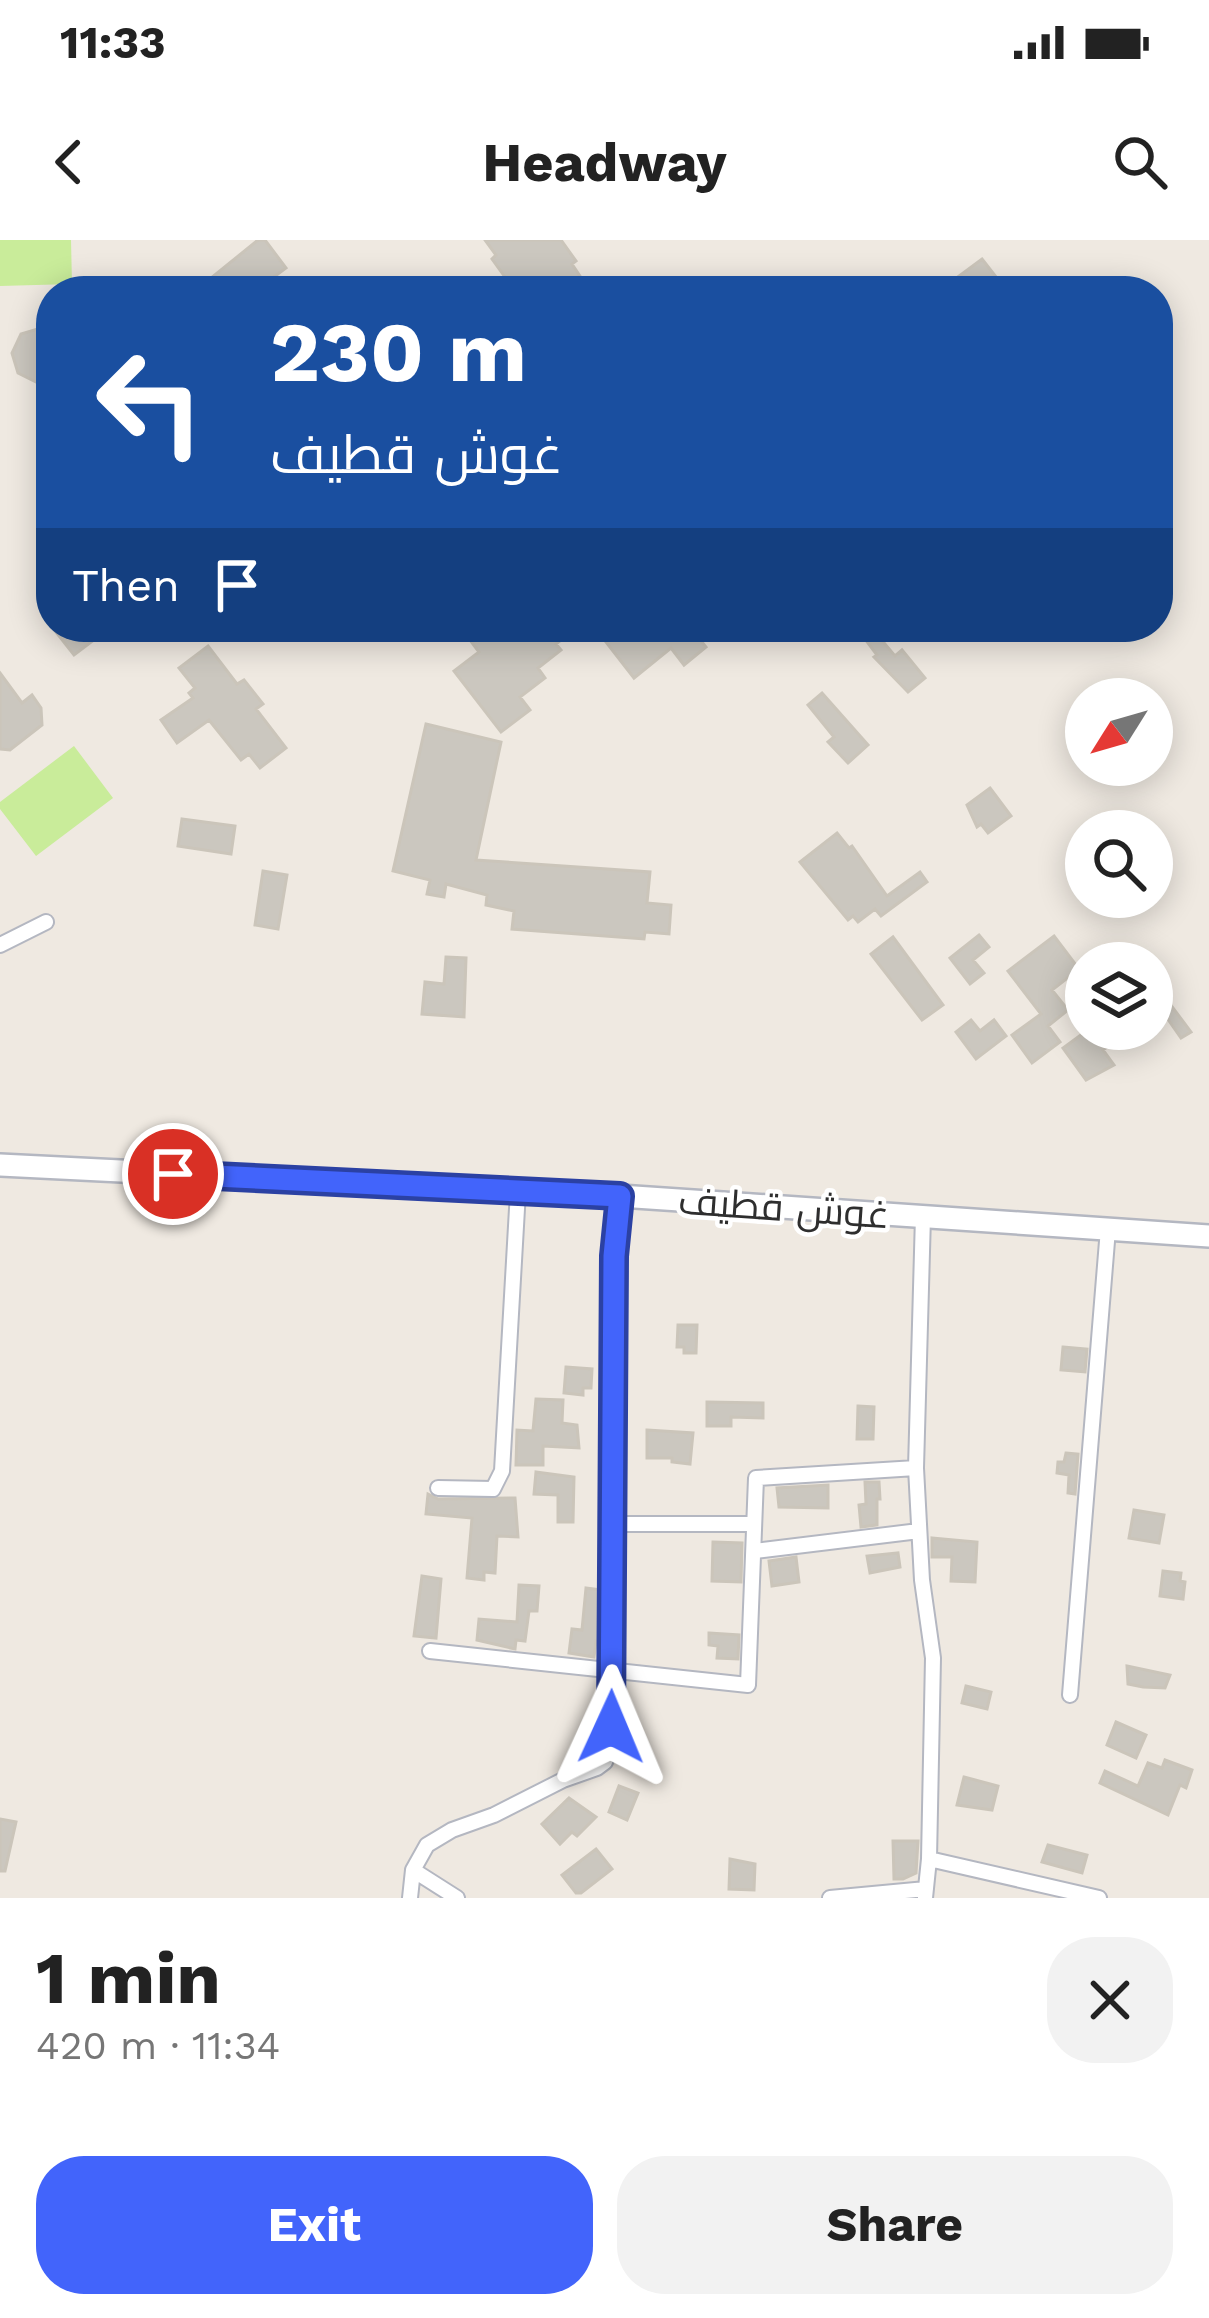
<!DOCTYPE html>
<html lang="en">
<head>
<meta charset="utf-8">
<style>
  :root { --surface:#fff; --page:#f2f2f2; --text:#222; --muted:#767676; --accent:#4264fb }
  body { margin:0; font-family:"Work Sans",Cairo,sans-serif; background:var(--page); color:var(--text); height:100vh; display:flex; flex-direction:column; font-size:45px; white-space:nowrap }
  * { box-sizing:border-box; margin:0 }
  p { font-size:39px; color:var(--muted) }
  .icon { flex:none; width:66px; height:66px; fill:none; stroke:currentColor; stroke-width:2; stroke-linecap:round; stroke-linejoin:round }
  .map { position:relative; height:1658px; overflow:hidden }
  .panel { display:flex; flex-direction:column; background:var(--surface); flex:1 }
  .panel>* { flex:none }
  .banner { position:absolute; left:36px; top:36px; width:1137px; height:366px; border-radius:48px; box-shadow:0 6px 30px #0003; background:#1a4fa0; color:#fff; overflow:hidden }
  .needle { width:78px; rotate:233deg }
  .fabs { position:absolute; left:1065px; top:438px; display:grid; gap:24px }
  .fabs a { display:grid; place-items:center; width:108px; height:108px; border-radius:50%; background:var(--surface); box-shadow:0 6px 30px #0003; font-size:60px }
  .pin { position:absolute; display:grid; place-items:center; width:102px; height:102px; color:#fff; margin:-51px; border:6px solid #fff; border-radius:50%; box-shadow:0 3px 12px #0007 }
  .me { position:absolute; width:132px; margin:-66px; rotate:1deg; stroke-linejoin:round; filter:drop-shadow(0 0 9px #0008) }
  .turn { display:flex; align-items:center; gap:42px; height:252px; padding:0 36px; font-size:54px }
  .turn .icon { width:156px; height:156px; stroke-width:2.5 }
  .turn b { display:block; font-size:84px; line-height:102px }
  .then { display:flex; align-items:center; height:114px; padding:0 36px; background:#0003; gap:24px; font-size:45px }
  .round { display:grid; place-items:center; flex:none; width:126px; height:126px; border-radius:48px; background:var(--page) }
  .head { display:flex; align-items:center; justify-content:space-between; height:204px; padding:0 36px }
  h1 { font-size:72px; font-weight:700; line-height:90px }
  .button { display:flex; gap:24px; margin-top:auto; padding:24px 36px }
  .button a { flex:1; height:138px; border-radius:48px; background:var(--accent); color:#fff; font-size:48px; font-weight:700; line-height:138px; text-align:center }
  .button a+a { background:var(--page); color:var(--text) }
  .status { display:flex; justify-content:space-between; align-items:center; height:84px; padding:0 60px; background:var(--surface); direction:ltr }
  .status svg { height:33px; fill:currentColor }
  header { display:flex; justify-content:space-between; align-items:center; height:156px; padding:0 36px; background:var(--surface); font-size:54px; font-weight:700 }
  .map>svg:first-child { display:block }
</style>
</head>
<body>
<div class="status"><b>11:33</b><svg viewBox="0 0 49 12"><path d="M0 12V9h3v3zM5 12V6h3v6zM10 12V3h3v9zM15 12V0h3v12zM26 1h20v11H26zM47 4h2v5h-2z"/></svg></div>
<header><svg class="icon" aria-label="back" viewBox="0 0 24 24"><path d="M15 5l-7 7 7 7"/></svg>Headway<svg class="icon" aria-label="search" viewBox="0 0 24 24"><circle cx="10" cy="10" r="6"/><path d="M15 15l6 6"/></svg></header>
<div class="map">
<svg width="1209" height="1658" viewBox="0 0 1209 1658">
  <rect width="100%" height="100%" fill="#efe9e1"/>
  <path fill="#c9ec9a" d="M0 0H71L72 44 0 46Z
    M74 506 113 558 36 616 0 569V562Z"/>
  <path fill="#cbc7bf" stroke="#cbc5ba" stroke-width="3" d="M258 0H265L286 28 255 51H195Z
    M485 0H561L576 21 572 24 582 39 565 51H515L492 19 496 15Z
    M982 19 1007 51H964L955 39Z
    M41 88 51 90V142L38 143 18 133 12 113 21 94Z
    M52 387H111L74 415Z
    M487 387H577L556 404 561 410 538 428 545 438 520 457 530 470 501 492 454 431 479 412 470 400Z
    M626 387H690L706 407 684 425 671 408 634 438 606 402Z
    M874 391 895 416 902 410 925 438 908 452 874 417 877 415 865 399Z
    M208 406 237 444 244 440 263 464 256 469 286 508 260 528 249 514 241 520 209 480 177 503 161 480 193 458 189 453 195 448 179 428Z
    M0 433 22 463 32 455 41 468 42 485 10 510 0 509Z
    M822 453 868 505 848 523 828 502 834 497 808 465Z
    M426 484 501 502 476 620 650 632 647 663 671 665 669 694 645 692 644 699 512 689 514 671 486 665 487 655 446 644 444 657 427 654 430 640 393 631Z
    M990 548 1011 576 988 593 981 584 977 587 967 565Z
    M182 579 235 586 231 614 178 606Z
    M837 593 849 608 852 606 887 656 920 632 927 642 881 676 875 669 858 682 853 676 848 680 800 622Z
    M263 631 287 635 278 689 255 685Z
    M979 695 989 707 973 720 984 733 970 744 950 718Z
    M1054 696 1079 729 1052 750 1068 770 1048 786 1060 802 1032 823 1012 795 1041 774 1008 731Z
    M893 697 943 765 922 780 871 714Z
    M446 717 466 718 464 777 422 774 425 742 444 744Z
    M1152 740 1191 792 1181 798 1167 778 1162 781 1152 768Z
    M971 780 980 791 994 780 1006 796 976 819 956 792Z
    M1089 789H1103L1113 803 1103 810 1114 825 1086 840 1063 808Z
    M678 1085H697L696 1113H684V1107H677Z
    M1063 1107 1087 1109 1085 1132 1061 1130Z
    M566 1127 592 1129 591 1148H583V1155L564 1153Z
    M536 1159 563 1160 562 1183 577 1185 579 1208 543 1206V1225H516L517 1190 533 1191Z
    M707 1162 763 1163V1178L731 1177V1186H707Z
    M858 1166 874 1167 873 1199H857Z
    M647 1190 693 1193 690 1224 672 1222V1218H647Z
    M1066 1213 1078 1214 1075 1254 1068 1253 1069 1235 1057 1233 1058 1222H1064Z
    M536 1232 574 1237 573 1282H558V1255L534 1254Z
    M865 1242H879L880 1259H877V1285L861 1287 859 1265 866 1264Z
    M828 1245V1268L779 1267 777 1248Z
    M428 1254 438 1259 515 1258 518 1297 497 1296 495 1333 484 1332V1340L467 1338 472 1278 426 1274Z
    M1134 1270 1164 1275 1159 1303 1129 1298Z
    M932 1298 977 1302 975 1342 951 1341 952 1317H932Z
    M713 1302 742 1303 741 1342 712 1341Z
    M898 1313 900 1327 870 1333 867 1316Z
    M796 1317 799 1342 772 1346 769 1321Z
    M1163 1331 1181 1333 1180 1341 1185 1342 1183 1359 1160 1356Z
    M422 1336 441 1339 436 1398 414 1396Z
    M519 1345 539 1346 537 1371H529L525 1401 516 1400 515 1409 477 1400 479 1379 517 1382Z
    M586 1348 602 1350V1402L596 1401 594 1417 569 1413 572 1389 582 1390Z
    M709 1393 739 1395 738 1419 717 1418 718 1406 709 1405Z
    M1127 1426 1170 1435 1165 1448 1143 1447 1128 1444Z
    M966 1446 991 1452 987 1469 962 1463Z
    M1116 1482 1146 1495 1136 1518 1107 1505Z
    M1165 1520 1192 1530 1186 1548 1180 1545 1168 1575 1100 1543 1105 1531 1138 1546 1148 1523 1162 1528Z
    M964 1537 998 1546 992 1570 957 1565Z
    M619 1546 638 1553 627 1580 609 1572Z
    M569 1558 596 1577 577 1596 572 1592 560 1604 542 1584Z
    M0 1579 16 1582 5 1631H0Z
    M893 1601H918L916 1633 903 1639H894Z
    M1048 1605 1087 1615 1082 1633 1042 1622Z
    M596 1609 612 1629 581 1653H576L562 1635Z
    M730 1619 755 1624 754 1650 729 1649Z"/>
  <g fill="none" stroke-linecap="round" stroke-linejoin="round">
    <defs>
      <path id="street" d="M0 705 46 682
        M923 976 916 1228 922 1340 933 1418 929 1619 925 1658
        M438 1248 493 1249 502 1231 518 951
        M613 1284H753
        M755 1311 919 1291
        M430 1411 748 1445 756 1238 916 1228
        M1070 1455 1108 989
        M929 1619 1099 1658
        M413 1630 457 1658
        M410 1658 413 1630 427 1605 452 1590 494 1575 563 1540 597 1528 605 1522 611 1503C619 1322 601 1137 620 956
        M830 1658 926 1649"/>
      <path id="secondary" d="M0 925 620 956 1209 996"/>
    </defs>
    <use href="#street" stroke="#b4b7c1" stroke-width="18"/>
    <use href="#secondary" stroke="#b4b7c1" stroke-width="26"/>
    <use href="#street" stroke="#fff" stroke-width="14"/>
    <use href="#secondary" stroke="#fff" stroke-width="21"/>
  </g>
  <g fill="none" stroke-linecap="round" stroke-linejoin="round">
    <defs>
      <path id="route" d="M173 934 620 956 614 1016 611 1487"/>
    </defs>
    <use href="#route" stroke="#2b41a3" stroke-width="30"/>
    <use href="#route" stroke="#4264fb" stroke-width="21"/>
  </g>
  <g text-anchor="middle" stroke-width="9" stroke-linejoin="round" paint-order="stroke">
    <g font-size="39" fill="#2e2e2e" stroke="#fff">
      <text transform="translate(784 967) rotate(4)" y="14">غوش قطيف</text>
    </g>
  </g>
</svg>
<div class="fabs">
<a><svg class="needle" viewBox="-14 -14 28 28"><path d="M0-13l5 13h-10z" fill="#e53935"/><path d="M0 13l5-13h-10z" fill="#767676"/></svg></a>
<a><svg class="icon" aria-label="search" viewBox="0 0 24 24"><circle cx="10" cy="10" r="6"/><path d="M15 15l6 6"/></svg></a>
<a><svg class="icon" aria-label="layers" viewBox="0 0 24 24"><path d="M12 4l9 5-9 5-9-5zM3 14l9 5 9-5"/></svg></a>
</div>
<div class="pin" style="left:173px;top:934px;background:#d93025"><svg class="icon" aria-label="arrive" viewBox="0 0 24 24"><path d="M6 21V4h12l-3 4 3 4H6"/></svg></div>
<svg class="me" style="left:611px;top:1487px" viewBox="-20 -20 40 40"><path d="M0-17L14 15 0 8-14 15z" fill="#4264fb" stroke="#fff" stroke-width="4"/></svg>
<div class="banner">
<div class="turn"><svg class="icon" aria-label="left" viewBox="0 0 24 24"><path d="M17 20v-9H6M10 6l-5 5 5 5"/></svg><div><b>230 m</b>غوش قطيف</div></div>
<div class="then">Then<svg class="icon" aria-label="arrive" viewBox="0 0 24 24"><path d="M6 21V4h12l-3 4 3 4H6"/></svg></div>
</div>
</div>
<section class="panel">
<div class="head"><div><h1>1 min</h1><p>420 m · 11:34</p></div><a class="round"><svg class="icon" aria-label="close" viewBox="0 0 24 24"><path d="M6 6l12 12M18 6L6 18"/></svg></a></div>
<div class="button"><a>Exit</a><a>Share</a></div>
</section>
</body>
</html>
